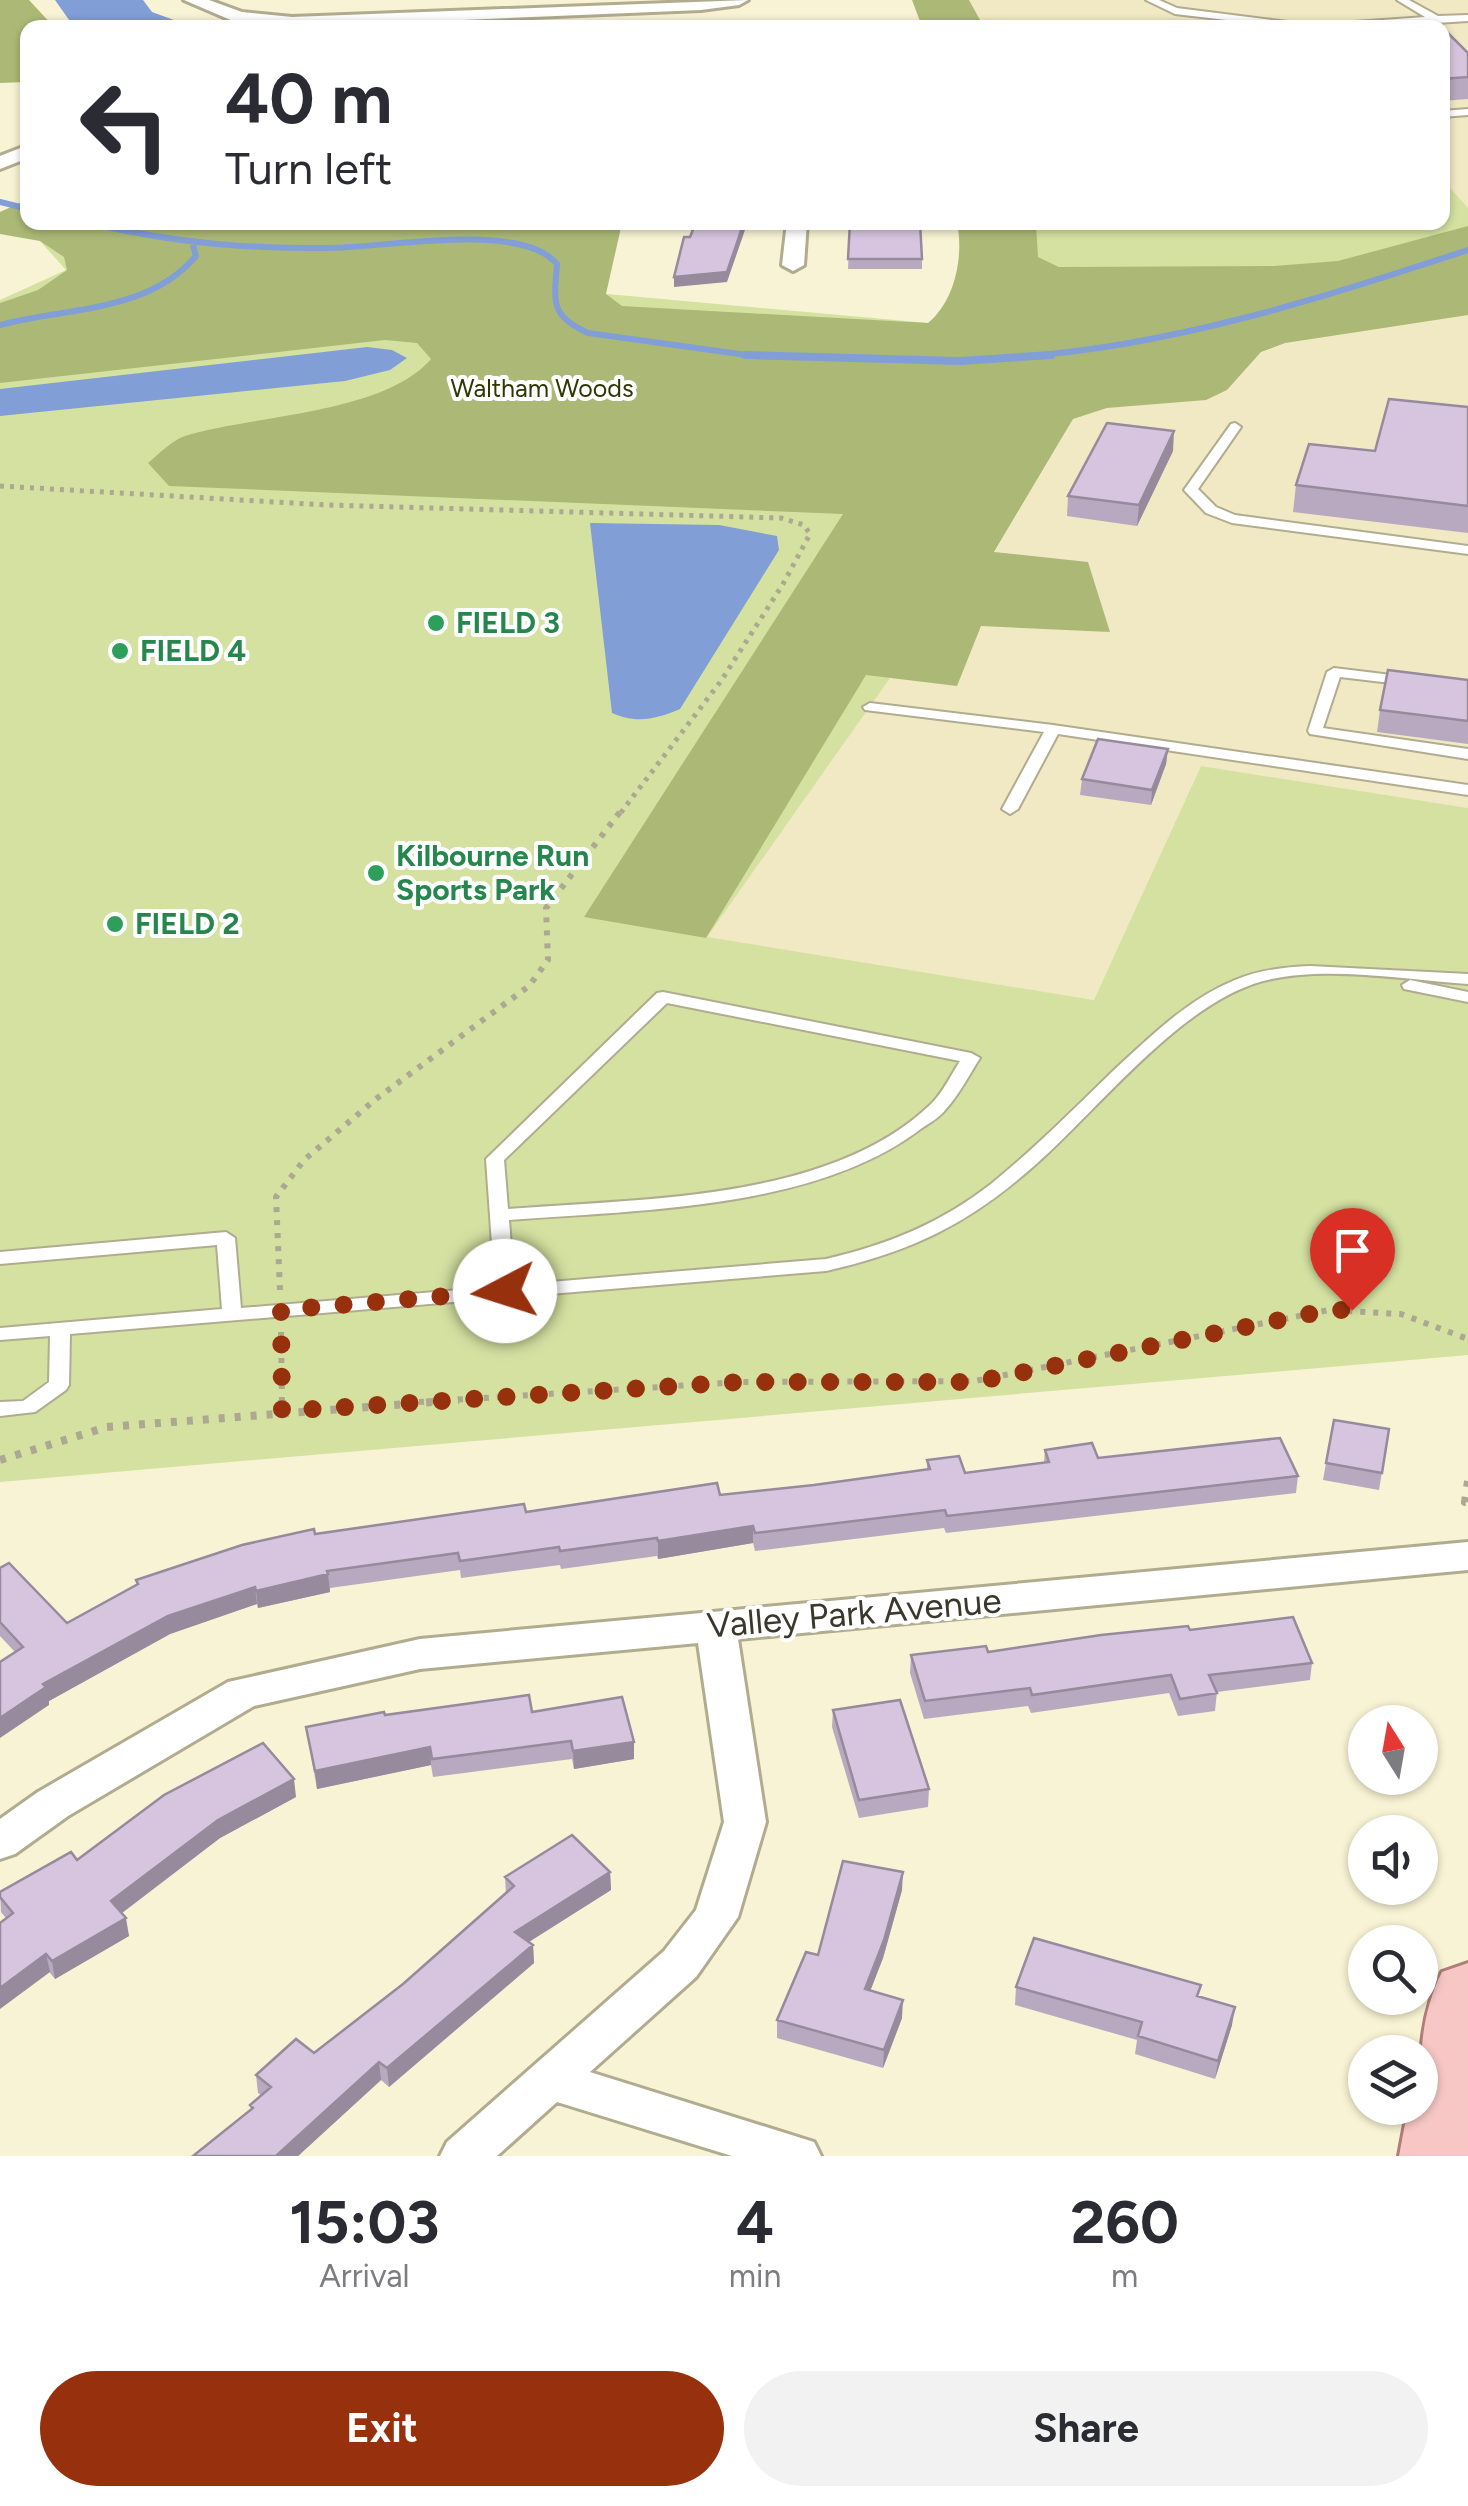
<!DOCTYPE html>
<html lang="en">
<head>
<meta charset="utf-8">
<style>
  :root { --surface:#fff; --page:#f2f2f3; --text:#2b2b33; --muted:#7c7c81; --accent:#97300c }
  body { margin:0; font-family:Figtree,sans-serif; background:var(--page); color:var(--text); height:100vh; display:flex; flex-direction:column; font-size:38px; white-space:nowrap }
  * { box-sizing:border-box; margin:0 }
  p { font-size:32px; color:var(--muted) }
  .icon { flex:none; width:55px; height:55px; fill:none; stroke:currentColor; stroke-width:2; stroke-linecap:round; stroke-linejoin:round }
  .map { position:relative; height:2156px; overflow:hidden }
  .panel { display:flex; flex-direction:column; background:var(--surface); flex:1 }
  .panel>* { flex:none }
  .banner { position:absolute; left:20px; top:20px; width:1430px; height:210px; border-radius:20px; box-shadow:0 2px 8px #0004; background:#fff; color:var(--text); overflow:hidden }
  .needle { width:65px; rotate:349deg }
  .controls { position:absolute; left:1348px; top:1705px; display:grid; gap:20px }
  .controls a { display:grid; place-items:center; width:90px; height:90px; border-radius:50%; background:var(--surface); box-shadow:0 2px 8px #0004; font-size:50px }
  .pin { position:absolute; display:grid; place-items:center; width:85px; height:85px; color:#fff; margin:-102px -42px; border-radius:50% 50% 50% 0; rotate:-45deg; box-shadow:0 0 10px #0007 }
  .pin .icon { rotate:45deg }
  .me { position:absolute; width:110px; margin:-55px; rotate:265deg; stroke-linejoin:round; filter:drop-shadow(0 0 8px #0008) }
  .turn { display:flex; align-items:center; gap:35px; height:210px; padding:0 40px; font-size:45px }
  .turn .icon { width:130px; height:130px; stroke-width:2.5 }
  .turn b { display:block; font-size:70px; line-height:85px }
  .eta { display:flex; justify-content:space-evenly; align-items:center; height:170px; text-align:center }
  .eta b { font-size:60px; font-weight:700; line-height:70px }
  .button { display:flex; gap:20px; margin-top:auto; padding:20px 40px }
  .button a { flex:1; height:115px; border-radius:60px; background:var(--accent); color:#fff; font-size:40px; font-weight:700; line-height:115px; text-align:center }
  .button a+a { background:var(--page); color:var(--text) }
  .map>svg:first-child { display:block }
</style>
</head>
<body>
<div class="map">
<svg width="1468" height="2156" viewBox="0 0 1468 2156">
  <rect width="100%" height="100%" fill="#f8f3d4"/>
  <path fill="#f0e9c3" d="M969 0H1468V208L1443 180 1442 28 984 27Z
    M1468 315V808L1201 766 1095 1000 706 938 867 674 994 553 1073 419 1107 408 1207 399 1227 390 1261 352 1285 343Z"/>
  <path fill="#d4e1a1" d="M1443 180 1468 208V315L1285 343 1073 419 707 937 1094 1000 1201 766 1468 808V1355L0 1482V300L66 270 40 241 0 212 27 200 28 222H404L607 294 928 323 1228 267H1059L1037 257 1036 223 1442 222Z"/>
  <path fill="#acb976" d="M0 0H29L54 27 28 28 27 82 0 83Z
    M912 0H969L984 27H912L921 24Z
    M27 200 28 222 622 223 606 294 622 306 928 323C955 301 964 256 957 223H1036L1038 257 1059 267 1274 266 1338 261 1468 226V315L1285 343 1261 352 1227 390 1206 400 1107 408 1073 419 994 552 1088 562 1110 632 981 626 957 686 866 675 706 938 584 917 843 514 169 486 148 463C159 454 172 440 185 436 253 415 384 414 431 359L417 343 385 340 0 383V303L38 290 67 270 64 257 40 241 0 234V212Z"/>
  <path fill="#819ed6" d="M55 0H143L152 12 193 27H74Z
    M367 347 392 350 407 358 390 370 345 381 0 416V389Z
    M590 523 719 525 777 536 779 550 680 709C656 719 637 724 612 713Z"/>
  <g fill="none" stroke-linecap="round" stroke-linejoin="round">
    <path stroke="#819ed6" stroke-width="6" d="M0 202 28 209
      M84 222C144 236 204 245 265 247 293 248 321 249 349 247 400 245 522 223 557 264 554 302 550 316 588 333L754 356 807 357
      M0 325C67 307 148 313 196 256L192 241
      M1015 357C1171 347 1321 298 1468 250"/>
    <path stroke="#819ed6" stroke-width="8" d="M745 355 960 361 1051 355"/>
    <defs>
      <path id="service" d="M1146 0H1159L1177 8 1312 25 1425 17 1397 0H1409L1438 16 1468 15V21L1357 28H1296L1175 14Z
        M1468 109V115L1442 117V111Z
        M1235 423 1241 427 1198 489 1216 507 1235 515 1468 546V554L1232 523 1206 513 1184 490 1231 424Z
        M1334 668 1408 677 1415 681 1408 685 1340 677 1323 728 1468 749V759L1310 734 1308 731 1327 672Z
        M870 703 1053 725 1468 785V795L1058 734 1018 809 1010 814 1002 809 1044 732 865 710 863 707Z
        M1310 966 1468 974V984C1405 980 1325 965 1263 981 1179 1004 1098 1110 1034 1166 967 1225 912 1251 826 1271L70 1334 69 1385 66 1390 35 1412 0 1416V1402L23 1401 49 1382 50 1336 0 1340V1328L222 1309 217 1245 0 1264V1252L226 1232 235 1238 241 1308 495 1287 486 1159 657 993 663 992 971 1053 980 1058C969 1075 959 1095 946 1109 940 1117 930 1123 922 1128 816 1210 638 1210 509 1220L514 1285 826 1259C887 1245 941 1223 991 1184 1034 1149 1074 1109 1114 1070 1151 1036 1188 999 1235 980 1259 970 1284 967 1310 966ZM667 1003 960 1061C951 1075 942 1094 930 1105 828 1202 640 1198 508 1209L504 1160Z
        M1410 980 1468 992V1002L1404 989 1402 985Z"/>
      <path id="minor" d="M184 0H209L242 12 292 17 748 0 739 5 701 10 292 27 233 21Z
        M28 145V158L0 169V156Z
        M787 222H807L804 265 793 271 782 265Z
        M1468 1542V1570L738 1639 766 1822 738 1917 696 1977 590 2072 814 2142 821 2156H732L557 2102 497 2156H440L447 2142 664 1951 696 1910 724 1822 698 1643 420 1669 254 1706 68 1816 15 1854 0 1859V1819L38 1792 228 1682 420 1639Z"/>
      <path id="primary" d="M1468 1963V2156H1399L1408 2108H1420C1420 2060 1420 2015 1442 1972Z"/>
    </defs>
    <use href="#service" stroke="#b1ac8f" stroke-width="4"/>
    <use href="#minor" stroke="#b1ac8f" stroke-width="6"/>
    <use href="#primary" stroke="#b27d76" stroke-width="6"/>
    <path stroke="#aca891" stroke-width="5" stroke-dasharray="4 6" stroke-linecap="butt" d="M0 486 327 505 781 518 804 525 810 534 783 584 721 681 619 815"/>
    <path stroke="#aca891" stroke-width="6" stroke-dasharray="5 8" stroke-linecap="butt" d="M280 1290 276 1197 304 1160 376 1099 529 986 548 960 546 908 620 812
      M281 1332 282 1402
      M419 1402 740 1382 975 1381 1329 1310 1401 1314 1468 1339"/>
    <path stroke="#aca891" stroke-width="8" stroke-dasharray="6 10" stroke-linecap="butt" d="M282 1400V1411
      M0 1460 107 1427 459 1400
      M1468 1481 1465 1502H1468"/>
    <use href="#service" fill="#fff" fill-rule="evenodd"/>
    <use href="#minor" fill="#fff" fill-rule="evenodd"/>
    <use href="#primary" fill="#f7c7c5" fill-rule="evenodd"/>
  </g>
  <path fill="#b9a9c0" d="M1442 29 1468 53V99L1442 101Z
    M850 222 922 259V269H848Z
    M1468 407V533L1293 512 1296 485 1375 451Z
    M1173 451 1137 526 1067 516 1068 496Z
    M1468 680V744L1377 732 1380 710Z
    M1168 749 1166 764 1151 805 1080 795 1082 779Z
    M1389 1429 1379 1490 1323 1480 1326 1463Z
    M1045 1450 1098 1458 1298 1476 1296 1493 946 1533 944 1528 755 1551 753 1543 658 1559 657 1556 561 1569 560 1565 461 1578 460 1570 330 1588V1592L258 1608 257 1604 170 1634 49 1701V1705L15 1652 0 1636V1568L67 1623 136 1585V1580L315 1534 814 1485 927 1470V1460L965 1473 1044 1462Z
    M988 1652 1312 1663 1310 1680 1217 1692 1215 1711 1178 1716 1169 1693 1031 1713 1028 1706 924 1719 910 1673 911 1655Z
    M833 1710 929 1789 928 1807 859 1818 832 1727Z
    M532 1712 634 1759 574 1769 572 1759 433 1777 431 1765 317 1789 306 1727 385 1715Z
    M296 1797 220 1838 122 1913 129 1936 55 1979 1 1912 0 1892 77 1860Z
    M610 1872 611 1890 529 1942 533 1945 534 1963 389 2087 381 2080 298 2156H193L251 2110 250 2105 261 2095 258 2093 256 2075 314 2053 403 1984 506 1894 505 1877Z
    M902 1890 883 1958 870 1991 902 2018 883 2068 777 2038V2020L818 1955Z
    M1016 1987 1199 1996 1232 2025 1215 2079 1135 2054 1137 2040 1015 2005Z"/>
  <path fill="#968a9c" d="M744 222H746L745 230 727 282 674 287V277Z
    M1174 431 1173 451 1137 526 1139 505Z
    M1168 749 1166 764 1151 805 1152 790Z
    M753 1526V1543L658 1559V1541Z
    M328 1574 330 1592 258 1608 256 1591Z
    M255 1587 257 1604 170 1634 49 1701V1705L0 1738V1718L43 1684 168 1616Z
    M634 1742V1759L574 1769 573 1751Z
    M430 1747 431 1765 317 1789 315 1771Z
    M294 1779 296 1797 220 1838 114 1919 111 1901 218 1820Z
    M610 1872 611 1890 516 1950 515 1932Z
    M903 1872 902 1890 883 1958 864 2007 865 1989Z
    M126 1918 129 1936 55 1979 52 1961Z
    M533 1945 534 1963 389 2087 387 2068Z
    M46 1954 50 1972 0 2009V1988Z
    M903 2000 902 2018 883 2068 884 2050Z
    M1235 2007 1232 2025 1215 2079 1218 2061Z
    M379 2062 381 2080 298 2156H276Z"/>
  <path fill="#d7c5df" stroke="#968a9c" stroke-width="2.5" d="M1442 29H1444L1468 53V77L1442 79Z
    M696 222H744L727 272 674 277 684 237H690Z
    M850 222H920L922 259H848Z
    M1389 399 1468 407V506L1296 485 1309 444 1375 451Z
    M1107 423 1174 431 1139 505 1068 496Z
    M1388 670 1468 680V721L1380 710Z
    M1098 739 1168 749 1152 790 1082 779Z
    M1334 1420 1389 1429 1382 1473 1326 1463Z
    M1280 1438 1298 1476 947 1516 945 1510 755 1533 753 1526 658 1541 657 1538 560 1551 559 1547 460 1561 458 1553 327 1571 328 1574 256 1591 255 1587 168 1616 43 1684 46 1687 0 1718V1662L23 1647 0 1622V1568L9 1563 67 1623 138 1584 136 1580 242 1545 314 1529 315 1534 524 1504 526 1512 717 1483 720 1495 814 1485 930 1469 927 1460 959 1456 965 1473 1049 1462 1045 1450 1092 1443 1098 1458Z
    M1293 1617 1312 1663 1209 1675 1217 1693 1180 1699 1171 1675 1032 1695 1030 1688 925 1701 911 1655 986 1646 988 1652 1101 1635 1188 1626 1190 1630Z
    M529 1695 532 1712 622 1697 634 1742 573 1751 571 1741 432 1759 430 1747 315 1771 306 1727 384 1712 385 1715Z
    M900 1700 929 1789 859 1800 833 1710Z
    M263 1743 294 1779 218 1820 111 1901 126 1918 52 1961 46 1954 0 1988V1923L13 1913 0 1897V1892L71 1852 77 1860 164 1795Z
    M572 1835 610 1872 515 1932 533 1945 387 2068 379 2062 276 2156H193L253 2108 250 2105 271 2087 256 2075 296 2039 314 2053 403 1984 514 1886 505 1877Z
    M843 1861 903 1872 884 1940 865 1989 903 2000 884 2050 777 2020 806 1952 818 1955Z
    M1034 1938 1201 1985 1197 1996 1235 2007 1218 2061 1138 2036 1142 2022 1016 1987Z"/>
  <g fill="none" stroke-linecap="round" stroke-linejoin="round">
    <path stroke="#97300c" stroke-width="18" stroke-dasharray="0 32.4" d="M505 1291 281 1310 282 1411 740 1382H975L1329 1310H1352"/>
  </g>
  <g fill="#2e9e5b" stroke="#fff" stroke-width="4">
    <circle cx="436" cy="623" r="10"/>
    <circle cx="120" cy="651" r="10"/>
    <circle cx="376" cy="873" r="10"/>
    <circle cx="115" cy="924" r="10"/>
  </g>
  <g text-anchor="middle" stroke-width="8" stroke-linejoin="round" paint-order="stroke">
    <g font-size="25" fill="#303702" stroke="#fff">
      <text x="542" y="397">Waltham Woods</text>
    </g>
    <g font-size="30" font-weight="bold" fill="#27864d" stroke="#fff" text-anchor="start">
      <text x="456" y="633">FIELD 3</text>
      <text x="140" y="661">FIELD 4</text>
      <text x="396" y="866">Kilbourne Run<tspan x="396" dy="34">Sports Park</tspan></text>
      <text x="135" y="934">FIELD 2</text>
    </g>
    <g font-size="35" fill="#3a382c" stroke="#fff">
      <text transform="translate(854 1613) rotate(-5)" y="12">Valley Park Avenue</text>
    </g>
  </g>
</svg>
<div class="controls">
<a><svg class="needle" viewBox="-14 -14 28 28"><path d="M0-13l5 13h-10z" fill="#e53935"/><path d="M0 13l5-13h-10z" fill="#7c7c81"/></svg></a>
<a><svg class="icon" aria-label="sound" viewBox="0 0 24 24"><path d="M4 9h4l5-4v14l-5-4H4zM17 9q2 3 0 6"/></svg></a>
<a><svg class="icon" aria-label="search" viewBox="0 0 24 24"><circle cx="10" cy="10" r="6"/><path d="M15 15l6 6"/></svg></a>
<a><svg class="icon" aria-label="layers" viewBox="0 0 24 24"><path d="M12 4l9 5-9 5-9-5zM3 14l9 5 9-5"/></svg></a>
</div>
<div class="pin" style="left:1352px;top:1310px;background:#d93025"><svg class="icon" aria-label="arrive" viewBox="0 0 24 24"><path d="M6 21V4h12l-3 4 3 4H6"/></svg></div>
<svg class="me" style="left:505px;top:1291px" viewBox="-20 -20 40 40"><circle r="19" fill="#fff"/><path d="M0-13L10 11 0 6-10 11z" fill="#97300c"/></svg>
<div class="banner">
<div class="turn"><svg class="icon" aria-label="left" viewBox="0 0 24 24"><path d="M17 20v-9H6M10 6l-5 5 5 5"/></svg><div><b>40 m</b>Turn left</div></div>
</div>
</div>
<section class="panel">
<div class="eta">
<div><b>15:03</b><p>Arrival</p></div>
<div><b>4</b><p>min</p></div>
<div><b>260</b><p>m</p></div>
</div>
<div class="button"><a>Exit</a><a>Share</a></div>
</section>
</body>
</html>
